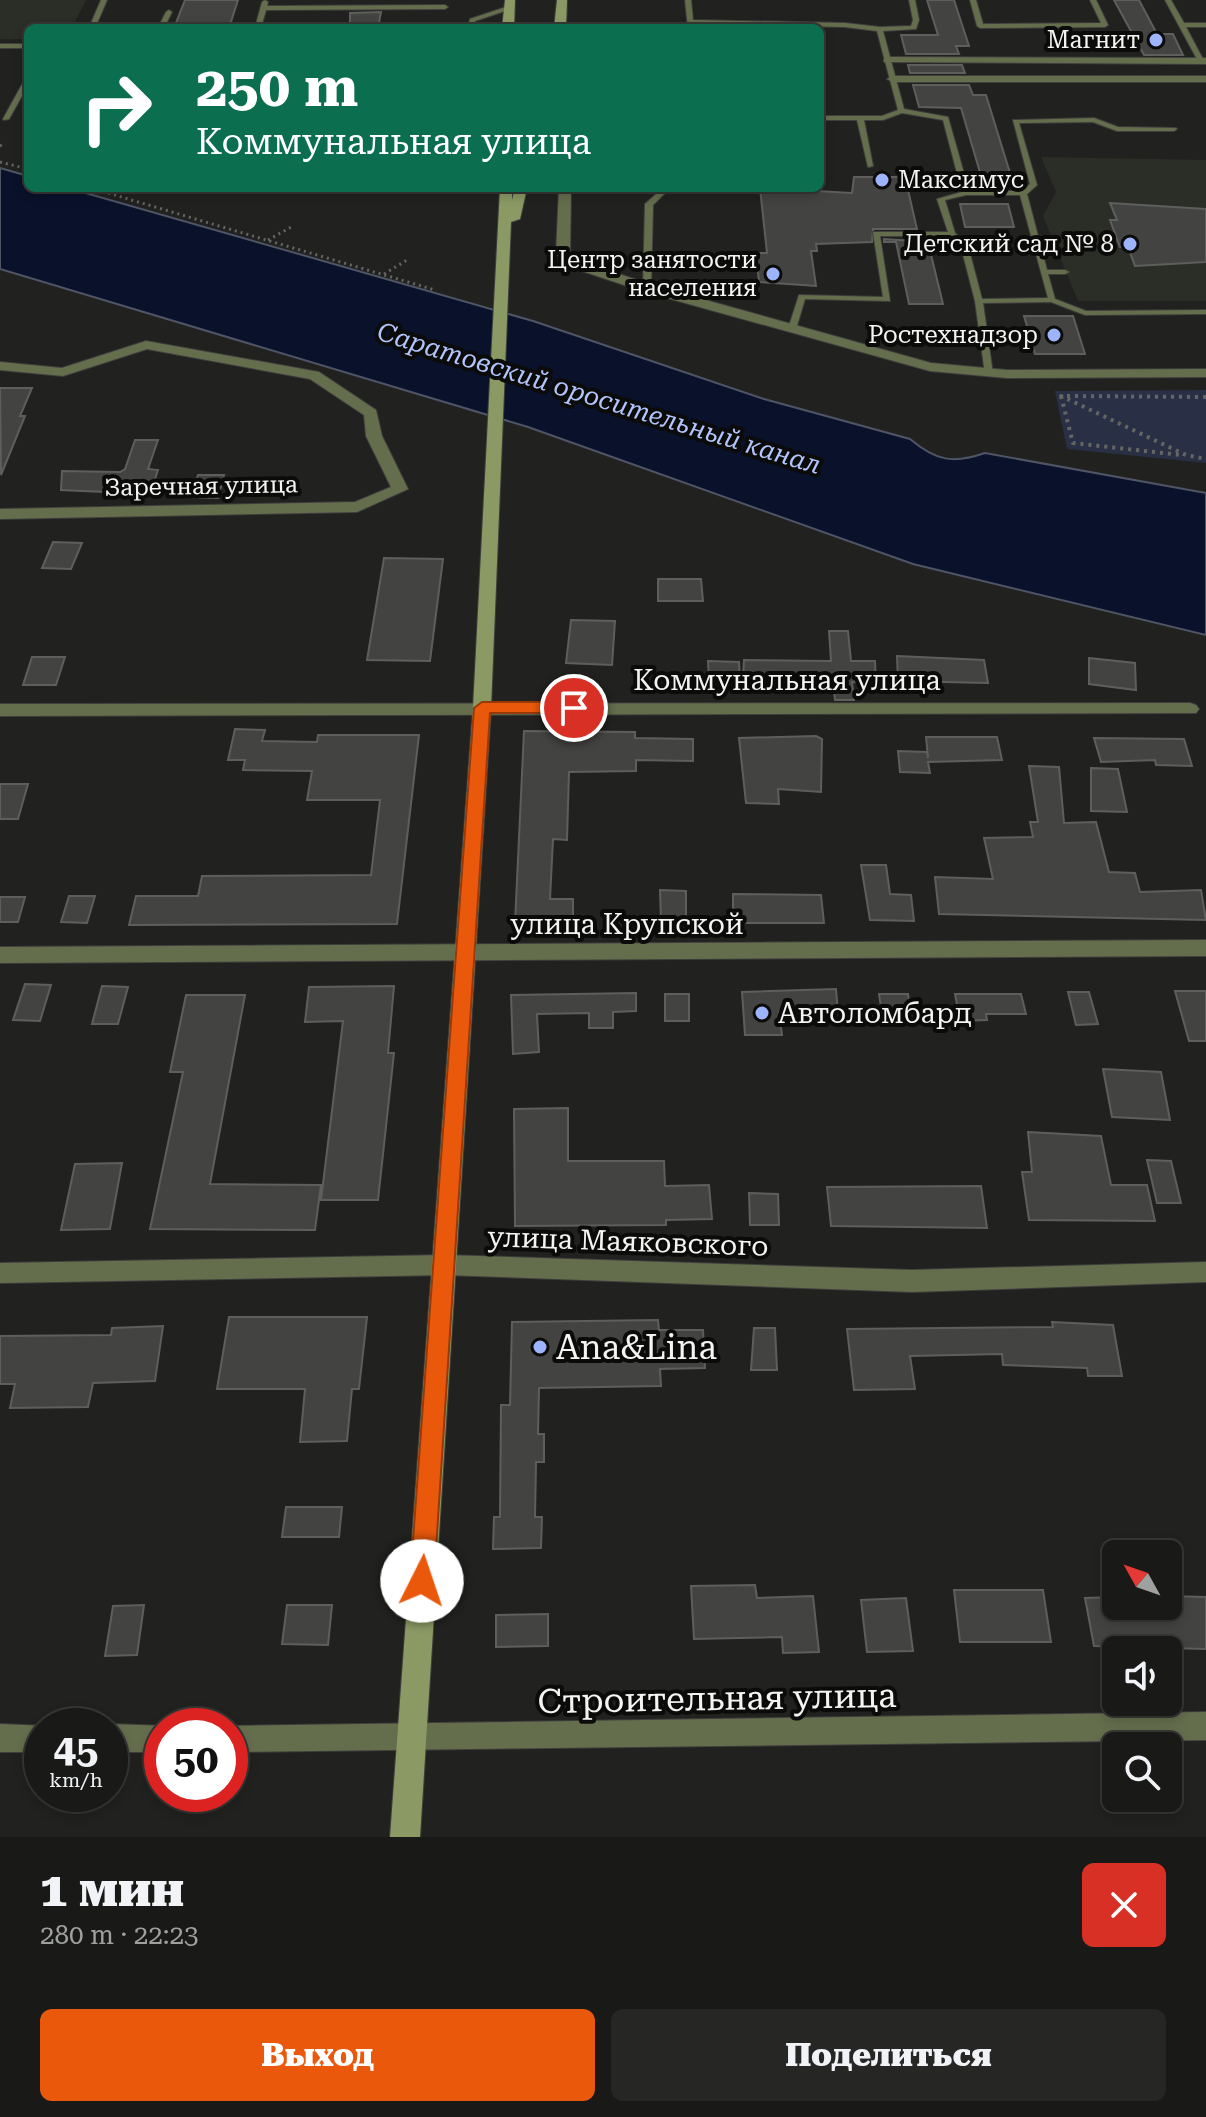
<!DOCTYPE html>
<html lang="ru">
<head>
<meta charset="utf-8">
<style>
  :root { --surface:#191a17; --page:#262724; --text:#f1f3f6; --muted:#9fa1a1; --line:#373836; --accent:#ea580c }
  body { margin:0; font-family:"Roboto Serif",serif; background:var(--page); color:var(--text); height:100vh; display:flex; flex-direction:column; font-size:30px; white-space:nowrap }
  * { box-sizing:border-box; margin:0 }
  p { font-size:26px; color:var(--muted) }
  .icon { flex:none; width:44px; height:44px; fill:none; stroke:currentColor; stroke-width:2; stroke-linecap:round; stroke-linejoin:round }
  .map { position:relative; height:1837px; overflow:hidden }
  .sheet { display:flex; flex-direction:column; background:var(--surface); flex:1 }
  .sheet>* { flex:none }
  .top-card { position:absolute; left:24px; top:24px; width:800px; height:168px; border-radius:12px; box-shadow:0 4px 12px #0003,0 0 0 2px var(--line); background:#0b6e4f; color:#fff; overflow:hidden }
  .needle { width:52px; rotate:310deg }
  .controls { position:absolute; left:1102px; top:1540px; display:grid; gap:16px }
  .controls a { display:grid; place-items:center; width:80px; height:80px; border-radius:12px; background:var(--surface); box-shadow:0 4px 12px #0003,0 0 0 2px var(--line); font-size:40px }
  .speed { position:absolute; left:24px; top:1708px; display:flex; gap:16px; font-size:40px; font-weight:700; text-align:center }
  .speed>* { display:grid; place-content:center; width:104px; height:104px; border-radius:50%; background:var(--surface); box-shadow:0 4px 12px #0003,0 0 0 2px var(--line); line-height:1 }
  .speed small { font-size:20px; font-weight:400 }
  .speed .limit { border:12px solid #d22; background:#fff; color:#111 }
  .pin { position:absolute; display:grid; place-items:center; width:68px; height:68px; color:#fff; margin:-34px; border:4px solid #fff; border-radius:50%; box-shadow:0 2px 8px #0007 }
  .me { position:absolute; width:88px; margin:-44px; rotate:4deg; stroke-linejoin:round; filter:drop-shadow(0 0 6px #0008) }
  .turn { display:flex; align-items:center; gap:28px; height:168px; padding:0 40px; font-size:36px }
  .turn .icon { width:104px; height:104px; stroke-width:2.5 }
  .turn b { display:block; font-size:56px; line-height:68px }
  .round { display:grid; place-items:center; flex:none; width:84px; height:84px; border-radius:12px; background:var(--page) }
  .overview { display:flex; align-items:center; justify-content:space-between; height:136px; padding:0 40px }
  h1 { font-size:48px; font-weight:800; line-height:60px }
  .primary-button { display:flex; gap:16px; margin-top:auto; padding:16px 40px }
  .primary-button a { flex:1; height:92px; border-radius:12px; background:var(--accent); color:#fff; font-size:32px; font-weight:800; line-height:92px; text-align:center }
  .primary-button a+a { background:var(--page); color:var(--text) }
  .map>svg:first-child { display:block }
</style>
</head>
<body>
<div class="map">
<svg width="1206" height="1837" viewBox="0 0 1206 1837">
  <rect width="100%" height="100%" fill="#21221f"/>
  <path fill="#2b2e26" d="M0 0H86L72 28H28V39H0Z
    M1041 157 1206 160V301H1078L1043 216 1056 192Z"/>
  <path fill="#293045" d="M1206 390V463L1067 449 1055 391Z"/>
  <path fill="#0a112a" stroke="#505566" stroke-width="2" d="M0 168 28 176V188H68L533 321 764 399 910 439C936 461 953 464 985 453L1206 493V635L913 564 528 427 0 269Z"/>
  <path fill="#434441" stroke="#5e5f5c" stroke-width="2" d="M185 0H238L229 28H174Z
    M927 0H954L969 46H956L959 54H906L901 35H938Z
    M1114 0H1139L1157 34H1173L1183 55H1144Z
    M381 12 378 28H350V13Z
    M908 65H962L965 73H910Z
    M913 85H969L973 95H986L1014 186H984L961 108 919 107Z
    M854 177H905L917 229H873L872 242 816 244 817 251H811L816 286 759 282 756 253H767L760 188 852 193Z
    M1110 203 1206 209V262L1135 266 1128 247H1120L1110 220H1117Z
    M960 204H1008L1014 227H965Z
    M884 239 928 242 943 304H909L896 242H884Z
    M1024 316H1073L1085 354H1035Z
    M0 388H32L20 416H25L1 475Z
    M135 440H158L148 469 158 470 150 494 61 490 62 471 120 472 125 469Z
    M198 475H224L218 498 191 497Z
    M53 542 82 543 71 569 42 568Z
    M384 558 443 559 430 661 367 660Z
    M658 579H701L703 601H658Z
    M571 620 615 621 612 665 566 663Z
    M829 631H848L851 661H875L876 683 852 682 854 700H835L833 681 743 678 744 660 831 661Z
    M897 656 984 660 988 683 898 681Z
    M32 657H65L56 685H23Z
    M1089 658 1135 663 1136 690 1089 684Z
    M708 661 739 662 740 681H709Z
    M235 729 265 730 262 741 317 742 318 735H419L397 924 129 925 136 896H198L202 876 371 875 380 800H307L312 771 243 770 245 760H228Z
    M524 731 635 732V738L693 739V761L636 760V771L569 772 567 840 553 839 550 899H573V923H515Z
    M816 736 822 739 821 792 778 789 779 804 746 803 739 738Z
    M926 737H997L1002 760 928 762 930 773 900 772 898 751 927 752 928 758Z
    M1094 738 1184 739 1192 766 1156 765 1155 760 1101 762Z
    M1029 766 1059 767 1064 823 1096 822 1109 872 1135 873 1140 892 1201 890 1206 920 939 914 935 877 993 879 984 838 1033 837 1030 822H1038Z
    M1091 768 1118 769 1127 812 1091 811Z
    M0 784H28L18 819H0Z
    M861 865H886L890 894 911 895 914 921 870 920Z
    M660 890 686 891V921H661Z
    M733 894 821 895 824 923H733Z
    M69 896H95L87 923 61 922Z
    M0 897H25L18 922H0Z
    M25 984 51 985 40 1021 13 1020Z
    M102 986 128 987 118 1024H92Z
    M394 986 388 1053H394L378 1200H321L343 1021 305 1022 309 987Z
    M836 989 838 1013 779 1012 782 1035H745L742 992Z
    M1175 991H1206V1041H1189Z
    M1068 992H1089L1098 1024 1076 1025Z
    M636 993V1011L613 1012V1028H589V1013L537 1014 539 1052 513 1054 511 995Z
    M665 994H689V1021H665Z
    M879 994H908L912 1021H883Z
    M955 994H1021L1026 1014H986L987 1020 960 1021Z
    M186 995H245L210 1184 321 1185 315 1230 150 1229 183 1072H170Z
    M1103 1069 1161 1072 1170 1120 1112 1117Z
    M568 1108V1161H664L665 1186 709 1185 712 1219 666 1220V1225L515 1226 514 1109Z
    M1028 1132 1101 1136 1111 1185H1147L1155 1221 1029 1220 1022 1172H1032Z
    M1147 1160 1171 1161 1181 1203H1157Z
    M122 1163 110 1229 61 1230 75 1164Z
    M981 1186 987 1228 831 1226 827 1187Z
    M749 1193 778 1194 779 1225H750Z
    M229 1317H367L359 1389H352L347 1441 300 1442 305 1389H217Z
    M658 1320 659 1330H703L705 1368 660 1369 661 1386 539 1388 538 1434H544V1462H536L535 1517H542L541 1548 493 1549 494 1517H500L501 1405H510L512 1322Z
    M1052 1322 1113 1325 1122 1376H1088L1087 1368 1003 1365 1002 1354 910 1356 915 1389 854 1390 847 1329 1053 1327Z
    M163 1326 155 1381 93 1383 88 1407 10 1408 15 1384H0V1336L111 1335 112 1328Z
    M754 1328H775L777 1370H751Z
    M286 1507H342L339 1537H282Z
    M755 1585 757 1598 813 1596 819 1652 783 1653 782 1637 694 1639 691 1586Z
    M954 1590H1043L1051 1642H960Z
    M1168 1596 1206 1597V1649L1094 1646 1085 1598 1116 1597V1606H1168Z
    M906 1598 913 1651 867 1652 861 1600Z
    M144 1605 137 1655 105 1656 113 1606Z
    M287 1605H332L328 1645 282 1644Z
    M548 1614V1646L496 1647V1615Z"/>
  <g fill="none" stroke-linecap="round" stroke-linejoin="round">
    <defs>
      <path id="service" d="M101 0H107L95 28H89Z
        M265 0 268 2 267 6 445 5 448 7 445 9 266 10 261 28H255L262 2Z
        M685 0H691L693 20 845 23 880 27 911 26 913 20 909 0H915L919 20 916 29 883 31 904 109 948 117 969 191H1021L1030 184 1013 120 1094 118 1118 127 1176 128 1177 129 1174 131H1117L1093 122 1019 123 1037 185 1027 194 1047 270H1065L1069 272 1065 274H1048L1055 299 1086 311 1206 310V314L1085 315 1051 302 983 303 993 374 989 376 985 374 975 301 961 247 950 236H880L890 301 805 299 796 329 789 331 788 329 799 295 883 297 873 232H948L937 199 962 192 943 120 902 113 883 120H864L873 166 868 167 857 120H820V116H882L898 110 877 31 845 27 693 24 692 28H688ZM966 195H1020L1048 298 982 299 968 246 955 233 945 200Z
        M970 0H976L983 24 1101 23 1090 0H1096L1108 25 1105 27 980 28 977 26Z
        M1165 0H1171L1184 23H1206V27H1186L1204 61 1203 62 1198 61Z
        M509 6 512 8 511 9 475 21 474 28H468L470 19Z
        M169 10 172 12 164 28H158L166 12Z
        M0 44H28V48H0Z
        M28 77V85L9 119 4 120 3 119 25 79Z
        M663 188H670L653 205 651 288 647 290 643 288 645 204Z"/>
      <path id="minor" d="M888 57 1206 58V64L884 62V58Z
        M1206 76V82H893L887 79 893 76Z
        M559 188H571L570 254 574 259 652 285 931 363 1007 370 1206 369V377L1007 378 930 371 642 291 564 265 556 254Z
        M146 341 319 372 376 410 382 436 408 489 357 512 0 519V509L355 502 391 487 366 436 364 415 310 379 147 349 63 376 0 370V362L62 368Z
        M1190 703 1196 705 1199 709 1196 713 0 716V704Z
        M1206 940V956L0 963V947Z
        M445 1255 912 1270 1206 1262V1282L912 1292 445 1275 0 1283V1263Z"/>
      <path id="tertiary" d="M1206 1712V1740L230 1752V1726H225Z
        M0 1724 47 1726H42V1752H0Z
        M110 1724 167 1726H162V1752H110V1726H105Z"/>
      <path id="secondary" d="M505 0H515L514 28H502Z
        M557 0H567L566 28H554Z
        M500 188H512V200L515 188H527L520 219 511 222 491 708 420 1837H390L473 708Z"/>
    </defs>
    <use href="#service" stroke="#3f3f3d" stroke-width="2"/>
    <use href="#minor" stroke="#3f3f3d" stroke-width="2"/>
    <use href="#tertiary" stroke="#3f3f3d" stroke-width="2"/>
    <use href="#secondary" stroke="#3f3f3d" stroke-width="2"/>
    <path stroke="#656663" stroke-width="3" stroke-dasharray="2 4" stroke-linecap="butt" d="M431 27H450
      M0 146 4 144
      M0 162 28 169
      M91 188 435 290
      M268 240 293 226
      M384 274 407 260"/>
    <path stroke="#656663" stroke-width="4" stroke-dasharray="3 5" stroke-linecap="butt" d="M1061 396 1073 443 1181 455
      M1206 397 1061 396 1186 455 1206 459"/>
    <use href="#service" fill="#646e4d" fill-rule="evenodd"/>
    <use href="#minor" fill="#646e4d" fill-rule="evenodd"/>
    <use href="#tertiary" fill="#646e4d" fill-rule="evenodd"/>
    <use href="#secondary" fill="#8b9a65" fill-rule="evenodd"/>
  </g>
  <path fill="#ea580c" stroke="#983908" stroke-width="2" d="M482 702H574L582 708 574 713H490L434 1581 431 1589 422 1593 414 1589 410 1581 474 708Z"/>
  <g fill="#9db4fd" stroke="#0b0b0a" stroke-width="3">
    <circle cx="1156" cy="40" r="8"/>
    <circle cx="882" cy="180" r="8"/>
    <circle cx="1130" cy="244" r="8"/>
    <circle cx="773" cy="274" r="8"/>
    <circle cx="1054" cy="335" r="8"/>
    <circle cx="762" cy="1013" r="8"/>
    <circle cx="540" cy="1347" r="8"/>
  </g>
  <g text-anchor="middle" stroke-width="8" stroke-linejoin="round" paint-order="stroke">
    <g font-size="24" fill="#f4f4f2" stroke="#0b0b0a" text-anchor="end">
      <text x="1140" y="48">Магнит</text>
      <text x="898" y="188" text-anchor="start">Максимус</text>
      <text x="1114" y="252">Детский сад № 8</text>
      <text x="757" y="268">Центр занятости<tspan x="757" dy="28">населения</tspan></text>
      <text x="1038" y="343">Ростехнадзор</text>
    </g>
    <g font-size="24" fill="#f4f4f2" stroke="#0b0b0a">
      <text transform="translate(201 486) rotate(-1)" y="8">Заречная улица</text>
    </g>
    <g font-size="26" font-style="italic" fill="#b2c4fc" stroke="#0b0b0a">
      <text transform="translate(599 398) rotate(17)" y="9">Саратовский оросительный канал</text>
    </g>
    <g font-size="28" fill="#f4f4f2" stroke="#0b0b0a">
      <text x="787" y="690">Коммунальная улица</text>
      <text x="627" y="934">улица Крупской</text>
      <text transform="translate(628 1241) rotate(2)" y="10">улица Маяковского</text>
    </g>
    <g font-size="28" fill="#f4f4f2" stroke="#0b0b0a" text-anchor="start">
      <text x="778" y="1023">Автоломбард</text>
    </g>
    <g font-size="34" fill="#f4f4f2" stroke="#0b0b0a" text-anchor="start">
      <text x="556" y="1359">Ana&amp;Lina</text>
    </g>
    <g font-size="34" fill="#f4f4f2" stroke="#0b0b0a">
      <text transform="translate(717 1698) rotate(-1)" y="12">Строительная улица</text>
    </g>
  </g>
</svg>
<div class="controls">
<a><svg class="needle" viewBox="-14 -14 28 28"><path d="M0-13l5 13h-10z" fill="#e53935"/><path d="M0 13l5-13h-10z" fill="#9fa1a1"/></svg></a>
<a><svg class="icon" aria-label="sound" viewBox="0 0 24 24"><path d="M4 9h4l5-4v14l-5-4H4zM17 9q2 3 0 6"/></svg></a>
<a><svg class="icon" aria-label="search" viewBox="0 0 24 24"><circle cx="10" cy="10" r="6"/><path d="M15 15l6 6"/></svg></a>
</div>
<div class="speed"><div>45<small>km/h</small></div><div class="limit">50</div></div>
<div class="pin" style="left:574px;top:708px;background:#d93025"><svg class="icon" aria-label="arrive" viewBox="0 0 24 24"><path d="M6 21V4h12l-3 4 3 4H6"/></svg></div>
<svg class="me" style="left:422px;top:1581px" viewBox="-20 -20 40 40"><circle r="19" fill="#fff"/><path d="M0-13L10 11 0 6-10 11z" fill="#ea580c"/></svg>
<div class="top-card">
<div class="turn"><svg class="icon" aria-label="right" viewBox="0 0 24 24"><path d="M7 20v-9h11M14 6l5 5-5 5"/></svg><div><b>250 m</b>Коммунальная улица</div></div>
</div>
</div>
<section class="sheet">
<div class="overview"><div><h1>1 мин</h1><p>280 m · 22:23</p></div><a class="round" style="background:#d93025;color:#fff"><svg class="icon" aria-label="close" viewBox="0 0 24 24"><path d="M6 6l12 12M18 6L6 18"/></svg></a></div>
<div class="primary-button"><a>Выход</a><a>Поделиться</a></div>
</section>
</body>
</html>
